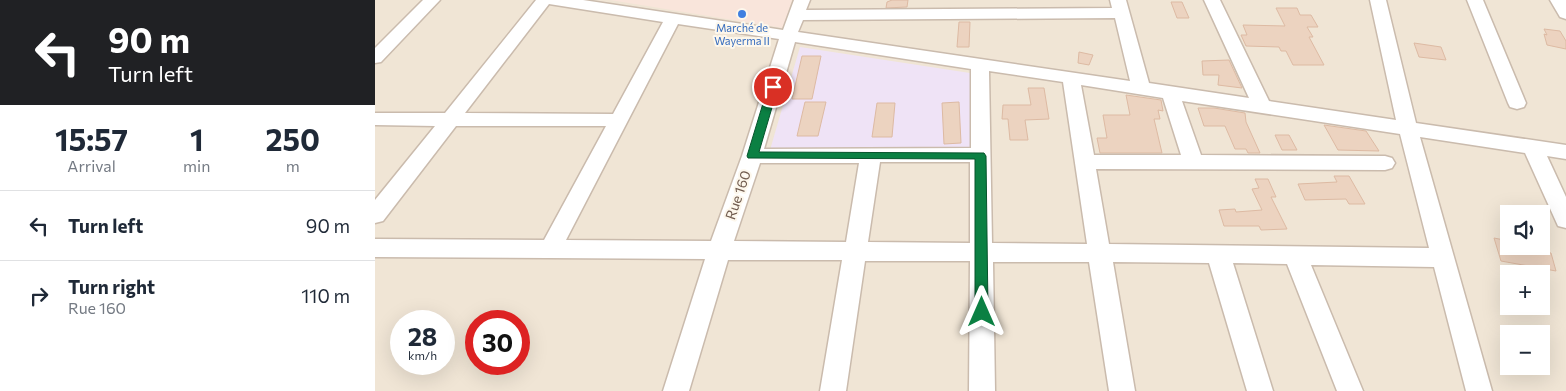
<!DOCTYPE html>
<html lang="en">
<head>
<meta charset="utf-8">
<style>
  :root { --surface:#fff; --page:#f6f6f7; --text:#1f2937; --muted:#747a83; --line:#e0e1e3 }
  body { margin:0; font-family:Commissioner,sans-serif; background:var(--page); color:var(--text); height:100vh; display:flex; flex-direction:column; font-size:19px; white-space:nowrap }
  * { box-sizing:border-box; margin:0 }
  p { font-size:16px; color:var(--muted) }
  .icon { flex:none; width:28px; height:28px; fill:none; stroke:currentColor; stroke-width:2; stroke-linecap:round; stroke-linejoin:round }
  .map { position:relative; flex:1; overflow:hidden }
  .side { display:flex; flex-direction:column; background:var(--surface); width:375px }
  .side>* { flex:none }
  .hud { background:#202124; color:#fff; overflow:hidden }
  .buttons { position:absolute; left:1125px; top:205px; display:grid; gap:10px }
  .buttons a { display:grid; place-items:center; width:50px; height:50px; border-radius:0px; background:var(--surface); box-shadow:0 5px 20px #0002; font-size:25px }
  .speed { position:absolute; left:15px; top:310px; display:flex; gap:10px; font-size:25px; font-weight:700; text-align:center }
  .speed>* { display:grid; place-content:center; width:65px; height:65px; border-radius:50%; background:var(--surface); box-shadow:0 5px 20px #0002; line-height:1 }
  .speed small { font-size:12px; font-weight:400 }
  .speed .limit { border:8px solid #d22; background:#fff; color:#111 }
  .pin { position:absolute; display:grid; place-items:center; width:42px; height:42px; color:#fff; margin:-21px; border:2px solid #fff; border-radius:50%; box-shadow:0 1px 5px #0007 }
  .me { position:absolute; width:55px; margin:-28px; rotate:0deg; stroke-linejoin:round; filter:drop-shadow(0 0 4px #0008) }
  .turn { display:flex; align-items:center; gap:18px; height:105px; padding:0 25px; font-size:22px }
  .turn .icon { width:65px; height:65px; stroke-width:2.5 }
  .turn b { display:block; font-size:35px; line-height:42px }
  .eta { display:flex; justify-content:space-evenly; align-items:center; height:85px; text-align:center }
  .eta b { font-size:30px; font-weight:700; line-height:35px }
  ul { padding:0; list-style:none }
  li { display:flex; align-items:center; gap:15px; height:70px; padding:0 25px; border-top:1px solid var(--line) }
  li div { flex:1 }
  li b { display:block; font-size:19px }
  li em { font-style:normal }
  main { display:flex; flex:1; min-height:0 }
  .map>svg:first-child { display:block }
</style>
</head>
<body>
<main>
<section class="side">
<div class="hud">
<div class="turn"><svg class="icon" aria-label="left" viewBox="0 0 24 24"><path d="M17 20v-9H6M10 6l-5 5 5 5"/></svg><div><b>90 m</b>Turn left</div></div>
</div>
<div class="eta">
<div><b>15:57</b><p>Arrival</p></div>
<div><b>1</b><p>min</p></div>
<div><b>250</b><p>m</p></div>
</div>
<ul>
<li><svg class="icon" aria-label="left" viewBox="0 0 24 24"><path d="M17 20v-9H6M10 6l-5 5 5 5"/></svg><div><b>Turn left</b></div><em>90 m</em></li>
<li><svg class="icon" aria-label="right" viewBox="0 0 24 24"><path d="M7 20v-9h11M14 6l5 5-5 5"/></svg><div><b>Turn right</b><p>Rue 160</p></div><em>110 m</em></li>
</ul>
</section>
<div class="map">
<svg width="1191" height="391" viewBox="0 0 1191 391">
  <rect width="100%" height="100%" fill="#faf2e6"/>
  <path fill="#f0e5d5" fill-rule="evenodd" d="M0 0H1191V391H0ZM1134 214H1166V246H1134ZM1134 274H1166V306H1134ZM26 321H69V364H26ZM101 321H144V364H101ZM1134 334H1166V366H1134Z"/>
  <path fill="#f9e5db" d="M235 0H417L408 28Z"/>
  <path fill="#efe3f6" d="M425 47 595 73 596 151 395 150Z"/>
  <path fill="#ecd3c0" stroke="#ddbaa3" d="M517 0H533L532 7 511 8 512 2Z
    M796 2H807L814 18H802Z
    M901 8H922L925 15H936L943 27H932L938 37H934L949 65H918L911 51H906L904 47 871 46 866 35H872L868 25 910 26Z
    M584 22H595L594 47H582Z
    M1169 29 1185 31 1191 41V49L1172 45 1169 34 1172 35Z
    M1039 43 1066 47 1071 60 1044 57Z
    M704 52 718 55 714 65 703 63Z
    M427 56H446L437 99H417Z
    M854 60 867 88 843 85 844 75H828L827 61Z
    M653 88H669L674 119 650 120 653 140H635L633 119H627L628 105H656Z
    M751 95 786 100 788 111 783 110 785 119H779L787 153H725L722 138H732L728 115H755Z
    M430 102H451L443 136H422Z
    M584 102 586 143 569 144 567 103Z
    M502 103H520L517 137H497Z
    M823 108H839L870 113 871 122 885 153H873L871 149H860L850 126H829Z
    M949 125 991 131 1004 151 963 150Z
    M900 135H914L922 150H907Z
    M959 176H974L990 204H974L971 199 930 200 923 184 962 182Z
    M880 179H893L901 197H896L912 229 886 230 884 226H849L844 210 860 209 861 212 887 210 877 189 884 188Z
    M1119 238 1134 241V246H1144L1176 253 1181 271 1126 261Z"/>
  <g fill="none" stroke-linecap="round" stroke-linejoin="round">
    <defs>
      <path id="minor" d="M48 0H65L6 62 0 63V48Z
        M161 0H208L408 30 419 0H435L431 10 737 8 735 0H751L774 83 874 98 829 0H845L894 101 1021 120 995 0H1011L1041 123 1191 145V159L1172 156 1191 197V228L1183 226 1150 153 1045 137 1117 391H1091L1059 267 936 265 988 391H962L912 264 858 263 898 391H872L834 263 738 262 760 391H734L714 262H618L620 391H594L595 261H490L471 391H445L467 260H353L314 391H288L330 259 0 257V239L169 240 231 126H81L8 221 0 223V200L60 126 0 125V113H70ZM174 4 288 22 238 114 90 113ZM740 18 755 81 423 32 428 20ZM303 24 404 39 367 156 336 241 191 240ZM420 42 596 69V148L389 149ZM614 71 688 82 712 244 617 243ZM706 85 788 98 806 155H719ZM807 101 1025 134 1054 248 734 244 721 169 1010 170 1017 168 1020 163 1017 158 1010 156 826 155ZM505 162H595V243L493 242ZM385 163H484L471 242 359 241Z
        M1092 0H1108L1151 103 1149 107 1142 109 1135 107 1133 103Z
        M1175 0H1191V19L1185 17Z"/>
    </defs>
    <use href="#minor" stroke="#cabbad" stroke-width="3"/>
    <use href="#minor" fill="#fff" fill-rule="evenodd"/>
  </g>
  <path fill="#0b8043" stroke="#07532c" d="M398 84 403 87 384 152 609 153 611 156 613 312 611 316 607 317 602 316 600 312V159L373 158 372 156 393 87Z"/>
  <circle fill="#3f7fe0" stroke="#fdf7ec" stroke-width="2" cx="367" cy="14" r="5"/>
  <g text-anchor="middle" stroke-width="4" stroke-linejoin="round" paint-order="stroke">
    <g font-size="11" fill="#366cbe" stroke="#fdf7ec">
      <text x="367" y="32">Marché de<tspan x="367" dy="13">Wayerma II</tspan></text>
    </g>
    <g font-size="14" fill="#705b4e" stroke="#fdf7ec">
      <text transform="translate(363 195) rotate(-71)" y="5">Rue 160</text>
    </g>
  </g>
</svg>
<div class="buttons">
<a><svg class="icon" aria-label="sound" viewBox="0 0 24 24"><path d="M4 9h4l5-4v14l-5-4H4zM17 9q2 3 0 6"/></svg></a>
<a>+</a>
<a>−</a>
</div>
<div class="speed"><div>28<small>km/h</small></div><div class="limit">30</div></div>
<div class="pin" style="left:398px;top:87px;background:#d93025"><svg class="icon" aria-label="arrive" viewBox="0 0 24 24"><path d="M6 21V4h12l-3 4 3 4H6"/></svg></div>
<svg class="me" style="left:607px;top:312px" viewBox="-20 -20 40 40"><path d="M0-17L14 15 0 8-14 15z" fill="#0b8043" stroke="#fff" stroke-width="4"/></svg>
</div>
</main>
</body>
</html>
